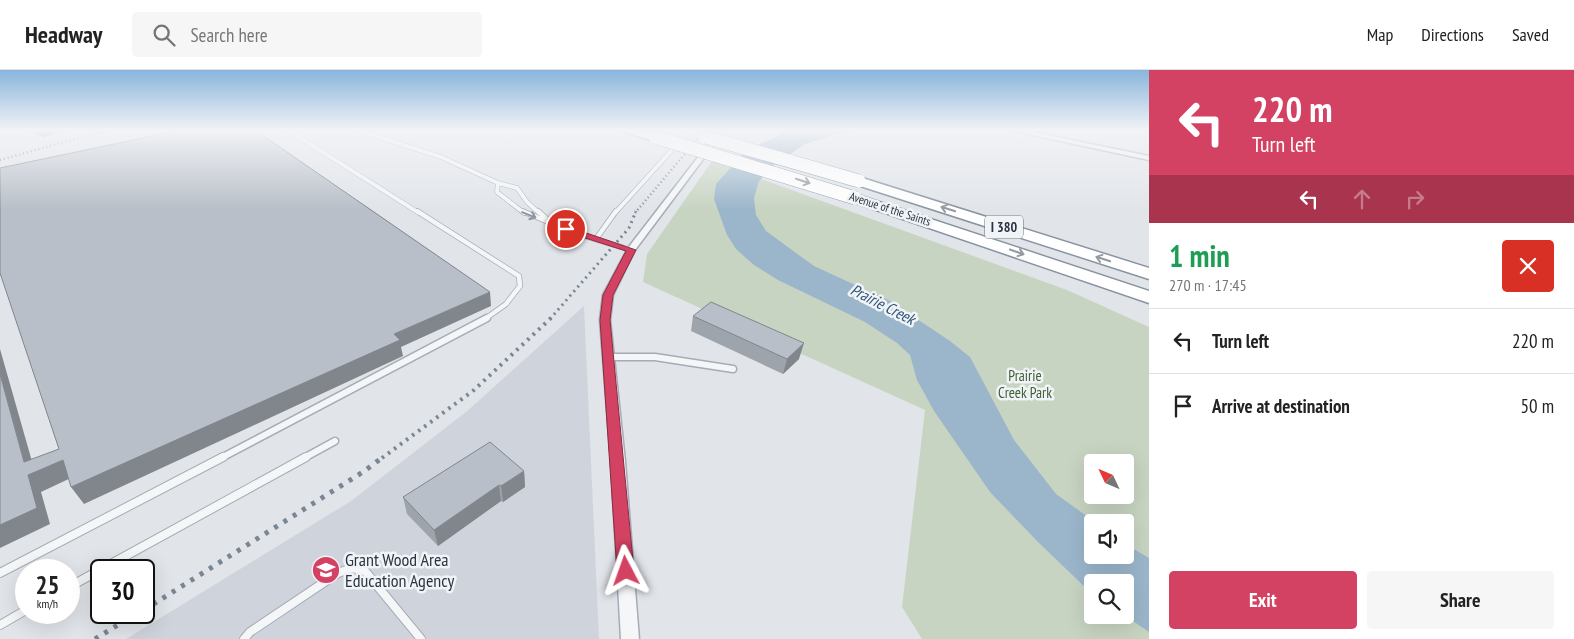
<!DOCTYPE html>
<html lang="en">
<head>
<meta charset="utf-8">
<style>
  :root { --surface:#fff; --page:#f6f6f6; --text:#222; --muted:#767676; --line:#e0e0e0; --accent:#d34262 }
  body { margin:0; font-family:"PT Sans Narrow",sans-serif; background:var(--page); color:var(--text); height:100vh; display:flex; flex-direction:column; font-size:19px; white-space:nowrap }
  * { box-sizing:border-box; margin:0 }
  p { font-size:16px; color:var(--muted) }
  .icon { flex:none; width:28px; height:28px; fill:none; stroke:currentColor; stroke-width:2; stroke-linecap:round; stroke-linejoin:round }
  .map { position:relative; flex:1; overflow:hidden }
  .panel { display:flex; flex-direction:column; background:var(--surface); width:425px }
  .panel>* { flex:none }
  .hud { background:#d34262; color:#fff; overflow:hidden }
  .needle { width:32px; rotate:314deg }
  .buttons { position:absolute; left:1084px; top:384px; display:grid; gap:10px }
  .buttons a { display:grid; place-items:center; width:50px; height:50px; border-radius:5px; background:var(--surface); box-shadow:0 5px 20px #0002; font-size:25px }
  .speed { position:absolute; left:15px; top:489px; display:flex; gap:10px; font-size:25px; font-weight:700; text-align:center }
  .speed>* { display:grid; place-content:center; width:65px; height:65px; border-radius:50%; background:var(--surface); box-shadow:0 5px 20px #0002; line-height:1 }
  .speed small { font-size:12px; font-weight:400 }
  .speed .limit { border:2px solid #111; border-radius:8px; background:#fff; color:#111 }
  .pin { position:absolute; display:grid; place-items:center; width:42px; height:42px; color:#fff; margin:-21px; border:2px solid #fff; border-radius:50%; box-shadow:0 1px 5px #0007 }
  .me { position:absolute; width:55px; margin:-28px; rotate:356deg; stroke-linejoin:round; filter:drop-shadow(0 0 4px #0008) }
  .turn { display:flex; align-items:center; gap:18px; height:105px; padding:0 20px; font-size:22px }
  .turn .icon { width:65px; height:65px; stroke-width:2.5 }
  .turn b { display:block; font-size:35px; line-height:42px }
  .lanes { display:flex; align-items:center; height:48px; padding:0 20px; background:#0003; justify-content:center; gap:25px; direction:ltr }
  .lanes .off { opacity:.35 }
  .round { display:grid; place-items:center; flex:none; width:52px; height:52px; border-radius:5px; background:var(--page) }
  .head { display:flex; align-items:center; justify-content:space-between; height:85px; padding:0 20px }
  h1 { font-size:30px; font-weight:600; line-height:38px; color:#1e9e55 }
  .primary-button { display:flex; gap:10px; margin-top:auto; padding:10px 20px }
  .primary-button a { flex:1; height:58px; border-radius:5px; background:var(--accent); color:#fff; font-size:20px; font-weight:600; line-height:58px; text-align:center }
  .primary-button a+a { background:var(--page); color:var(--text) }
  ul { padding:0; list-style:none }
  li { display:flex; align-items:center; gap:15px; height:65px; padding:0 20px; border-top:1px solid var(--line) }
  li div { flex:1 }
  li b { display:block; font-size:19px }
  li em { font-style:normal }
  header { display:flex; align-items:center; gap:30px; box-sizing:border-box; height:70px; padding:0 25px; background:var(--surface); border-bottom:1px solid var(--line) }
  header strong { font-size:24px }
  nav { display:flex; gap:28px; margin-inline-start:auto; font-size:18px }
  .search { width:350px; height:45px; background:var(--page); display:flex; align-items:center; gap:12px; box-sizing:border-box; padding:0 18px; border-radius:5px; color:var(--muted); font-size:19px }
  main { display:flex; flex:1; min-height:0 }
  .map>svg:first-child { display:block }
</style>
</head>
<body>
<header>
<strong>Headway</strong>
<div class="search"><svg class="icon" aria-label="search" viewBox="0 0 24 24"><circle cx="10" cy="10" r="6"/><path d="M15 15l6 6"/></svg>Search here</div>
<nav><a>Map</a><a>Directions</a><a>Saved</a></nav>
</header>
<main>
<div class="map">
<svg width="1149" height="569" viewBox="0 0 1149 569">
  <rect width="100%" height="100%" fill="#e1e5ea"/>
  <path fill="#cfd4dc" d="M584 236 599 569H126L351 431 466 342Z"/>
  <path fill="#c8d4c2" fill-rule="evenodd" d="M712 91 1067 220 1149 257V569H922L902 537 925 340 643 212 647 184ZM1092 392H1125V425H1092ZM1092 452H1125V485H1092ZM1092 512H1125V545H1092Z"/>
  <path fill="#9bb6cb" d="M791 60H850L805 74 774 95 759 111 754 128 756 145 766 161 814 196 890 231 950 271 970 287 1014 370 1056 424 1095 452H1092V485H1125V474L1149 488V562L1124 545 1125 512H1092V524L1037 471 990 422 934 341 917 310 910 285 897 273 865 252 778 210 754 195 736 179 727 165 714 129 716 114 742 85 760 74Z"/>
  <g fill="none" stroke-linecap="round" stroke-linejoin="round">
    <defs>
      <path id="lane-far3" d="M288 60 419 143
        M357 60 441 87 498 113
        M498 113 517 118 527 132 539 143
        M498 113 497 122 524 143
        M615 143 690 60"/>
      <path id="lane-far2" d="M417 141 519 206 520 216 506 234 485 249
        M522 141 551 153 538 141
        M551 153 581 165 631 180
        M596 169 616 141"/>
      <path id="lane-far1" d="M609 287H655L733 299
        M221 388 487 248
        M304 388 335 371"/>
      <path id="lane" d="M0 503 223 387
        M69 517 306 387
        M0 555 26 540
        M244 569 250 562 338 503 352 498 365 501 421 569"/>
      <path id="street" d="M719 60H725L635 180 613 225 610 250 625 391 639 569H621L611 391 600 250 603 225 628 178Z
        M1009 60H1023L1149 86V90Z"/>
      <path id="highway" d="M622 60H643L659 64 661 67 655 71 624 62Z
        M859 107 1149 198V209L854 114 852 111 854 108Z
        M855 124 1149 221V233L850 131 848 128 850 125Z"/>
    </defs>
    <use href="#lane-far3" stroke="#a6acb5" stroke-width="5"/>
    <use href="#lane-far2" stroke="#a6acb5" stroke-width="6"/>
    <use href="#lane-far1" stroke="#a6acb5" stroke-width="9"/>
    <use href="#lane" stroke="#a6acb5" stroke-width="10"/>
    <use href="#street" stroke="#a6acb5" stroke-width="3"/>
    <use href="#highway" stroke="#8894a1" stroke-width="3"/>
    <use href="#lane-far3" stroke="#f4f6f8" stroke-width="4"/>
    <use href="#lane-far2" stroke="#f4f6f8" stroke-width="4.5"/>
    <use href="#lane-far1" stroke="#f4f6f8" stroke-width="6"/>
    <use href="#lane" stroke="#f4f6f8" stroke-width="8"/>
    <use href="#street" fill="#f4f6f8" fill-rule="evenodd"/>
    <use href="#highway" fill="#fff" fill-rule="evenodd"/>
    <path stroke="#7a8694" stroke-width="2.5" stroke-dasharray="1 3" stroke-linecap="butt" d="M0 90 107 60
      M635 143 705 60"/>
    <path stroke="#7a8694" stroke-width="3" stroke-dasharray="2 4" stroke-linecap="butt" d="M550 249 629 158 636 141"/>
    <path stroke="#7a8694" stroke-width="4" stroke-dasharray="2.5 5" stroke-linecap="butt" d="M382 388 474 320 551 248"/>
    <path stroke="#7a8694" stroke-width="5" stroke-dasharray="4 7" stroke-linecap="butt" d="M144 540 363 402 383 387
      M95 569 139 542"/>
    <defs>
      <path id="highway-bridge" d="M655 67 855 128
        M706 67 859 111"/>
    </defs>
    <use href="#highway-bridge" stroke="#8894a1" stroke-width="14" stroke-linecap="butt"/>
    <use href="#highway-bridge" stroke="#fff" stroke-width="13"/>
  </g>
  <path fill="#9ea4ac" d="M24 60H68L43 67Z
    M693 246 799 289 783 304 691 261Z
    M524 401 525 417 503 432 501 431 438 476 407 444 403 427Z"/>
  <path fill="#81868c" d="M39 60H68L43 67Z
    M490 222 491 236 401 277 403 286 84 434 71 417 394 264Z
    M804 273 799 289 783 304 787 289Z
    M0 279 35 402 63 390 75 406 41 422 50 454 0 478V455L24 392 0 304Z
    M524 401 525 417 503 432 501 416Z
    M499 415 501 431 438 476 434 460Z"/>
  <path fill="#b8bfc8" stroke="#81868c" d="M181 60H255L490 222 394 264 400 270 71 417 63 390 28 405 37 438 0 455V304L24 392 59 379 0 203V98Z
    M711 232 804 273 787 289 693 246Z
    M490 372 524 401 501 416 499 415 434 460 403 427Z"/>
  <defs><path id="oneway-shaft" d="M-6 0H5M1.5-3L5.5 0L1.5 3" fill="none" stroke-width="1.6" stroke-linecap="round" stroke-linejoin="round" transform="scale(1.25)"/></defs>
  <g stroke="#949aa1">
    <use href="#oneway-shaft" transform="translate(803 111) rotate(18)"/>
    <use href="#oneway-shaft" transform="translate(948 139) rotate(-162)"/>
    <use href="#oneway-shaft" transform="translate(1017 182) rotate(19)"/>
    <use href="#oneway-shaft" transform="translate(1103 189) rotate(-162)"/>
  </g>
  <use stroke="#8e959e" href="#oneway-shaft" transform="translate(529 145) rotate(22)"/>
  <linearGradient id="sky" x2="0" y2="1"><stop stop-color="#89b5dc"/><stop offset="0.43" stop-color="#f2f3f6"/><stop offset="1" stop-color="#f2f3f6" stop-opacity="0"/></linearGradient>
  <rect width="1149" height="140" fill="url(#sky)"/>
  <path fill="#d34262" stroke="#892b40" d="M563 157H569L636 180 613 225 610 250 634 501 631 506 626 508 620 506 617 501 600 250 603 225 626 181 563 161Z"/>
  <defs>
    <symbol id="school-disc" viewBox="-11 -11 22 22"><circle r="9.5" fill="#d34262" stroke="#f1f4f7"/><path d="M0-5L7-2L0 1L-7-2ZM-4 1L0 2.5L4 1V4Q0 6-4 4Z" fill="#fff"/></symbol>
  </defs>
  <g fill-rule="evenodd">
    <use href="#school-disc" x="310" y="484" width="32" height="32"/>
  </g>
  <g text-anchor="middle" stroke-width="5" stroke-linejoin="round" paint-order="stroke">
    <g font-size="12" fill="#293443" stroke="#f1f4f7">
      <text transform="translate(890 139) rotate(18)" y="4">Avenue of the Saints</text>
    </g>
    <rect fill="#f1f4f7" stroke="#656e79" stroke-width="1" x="985" y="145.5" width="38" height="23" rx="4"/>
    <g font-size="14" font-weight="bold" fill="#293443">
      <text x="1004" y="162">I 380</text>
    </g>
    <g font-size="15" fill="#405f35" stroke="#f1f4f7">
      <text x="1025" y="311">Prairie<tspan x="1025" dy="17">Creek Park</tspan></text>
    </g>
    <g font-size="16" font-style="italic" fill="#315678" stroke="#f1f4f7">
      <text transform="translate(883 234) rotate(27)" y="6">Prairie Creek</text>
    </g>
    <g font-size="18" fill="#293443" stroke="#f1f4f7" text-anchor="start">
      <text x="345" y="496">Grant Wood Area<tspan x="345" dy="21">Education Agency</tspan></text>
    </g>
  </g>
</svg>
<div class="buttons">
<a><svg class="needle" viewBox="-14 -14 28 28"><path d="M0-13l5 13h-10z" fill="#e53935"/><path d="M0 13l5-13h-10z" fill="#767676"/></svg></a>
<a><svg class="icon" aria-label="sound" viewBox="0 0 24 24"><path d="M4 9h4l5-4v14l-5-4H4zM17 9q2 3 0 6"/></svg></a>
<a><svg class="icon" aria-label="search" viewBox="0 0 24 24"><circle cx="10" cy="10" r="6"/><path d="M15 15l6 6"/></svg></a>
</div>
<div class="speed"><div>25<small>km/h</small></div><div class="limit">30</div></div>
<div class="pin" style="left:566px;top:159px;background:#d93025"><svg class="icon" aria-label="arrive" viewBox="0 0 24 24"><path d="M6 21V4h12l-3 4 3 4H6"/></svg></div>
<svg class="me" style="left:626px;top:501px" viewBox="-20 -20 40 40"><path d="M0-17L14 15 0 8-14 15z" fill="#d34262" stroke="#fff" stroke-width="4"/></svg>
</div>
<section class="panel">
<div class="hud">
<div class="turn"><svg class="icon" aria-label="left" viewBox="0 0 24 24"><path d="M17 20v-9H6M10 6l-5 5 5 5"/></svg><div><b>220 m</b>Turn left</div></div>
<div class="lanes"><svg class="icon" aria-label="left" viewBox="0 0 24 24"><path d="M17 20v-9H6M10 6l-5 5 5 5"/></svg><svg class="icon off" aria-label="ahead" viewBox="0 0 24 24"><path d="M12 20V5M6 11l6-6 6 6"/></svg><svg class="icon off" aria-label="right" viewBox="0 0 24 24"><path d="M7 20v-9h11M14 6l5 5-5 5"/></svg></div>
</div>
<div class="head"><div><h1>1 min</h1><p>270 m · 17:45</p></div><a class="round" style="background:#d93025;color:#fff"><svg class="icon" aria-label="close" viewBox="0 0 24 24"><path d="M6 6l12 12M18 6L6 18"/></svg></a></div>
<ul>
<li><svg class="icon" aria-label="left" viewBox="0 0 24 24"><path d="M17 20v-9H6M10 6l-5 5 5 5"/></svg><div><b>Turn left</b></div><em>220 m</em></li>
<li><svg class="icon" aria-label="arrive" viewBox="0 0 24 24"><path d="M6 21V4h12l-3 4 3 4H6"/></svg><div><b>Arrive at destination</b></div><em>50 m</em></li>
</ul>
<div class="primary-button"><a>Exit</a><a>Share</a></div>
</section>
</main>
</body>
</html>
